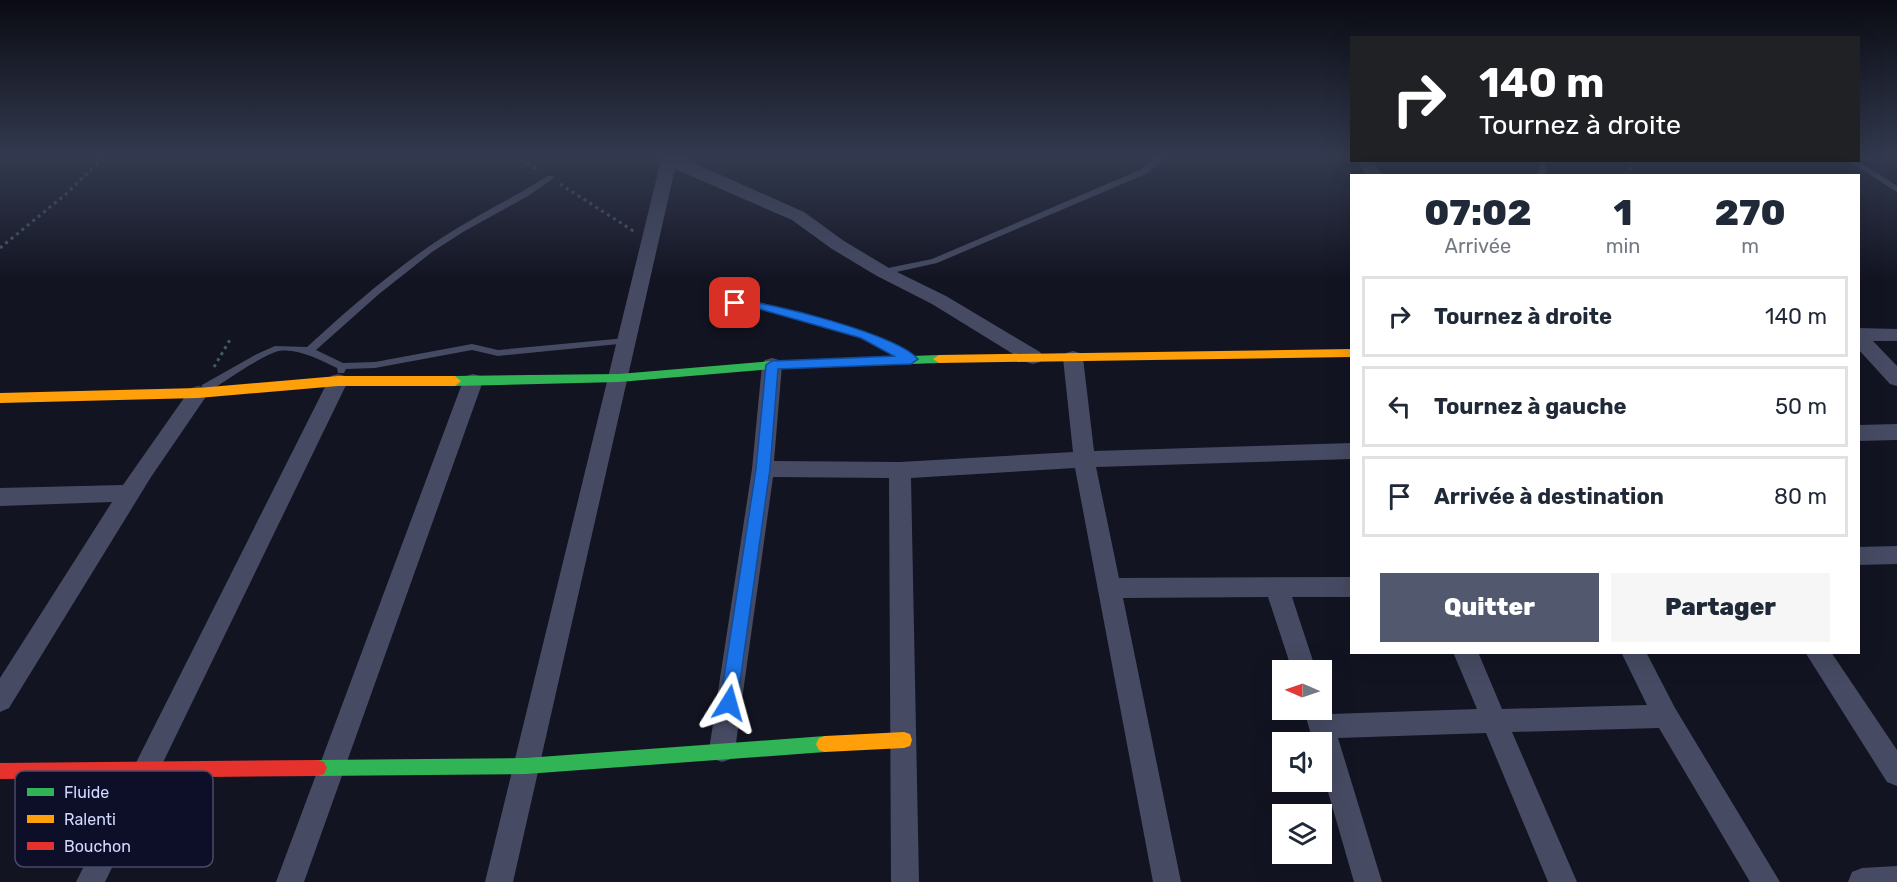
<!DOCTYPE html>
<html lang="fr">
<head>
<meta charset="utf-8">
<style>
  :root { --surface:#fff; --page:#f6f6f7; --text:#1f2937; --muted:#747a83; --line:#e0e1e3; --accent:#52596e }
  body { margin:0; font-family:Rubik,sans-serif; background:var(--page); color:var(--text); height:100vh; display:flex; flex-direction:column; font-size:22px; white-space:nowrap }
  * { box-sizing:border-box; margin:0 }
  p { font-size:20px; color:var(--muted) }
  .icon { flex:none; width:33px; height:33px; fill:none; stroke:currentColor; stroke-width:2; stroke-linecap:round; stroke-linejoin:round }
  .map { position:relative; flex:1; overflow:hidden }
  .drawer { position:absolute; left:1350px; top:174px; width:510px; height:480px; display:flex; flex-direction:column; background:var(--surface); border-radius:0px; box-shadow:0 6px 24px #0002 }
  .drawer>* { flex:none }
  .hud { position:absolute; left:1350px; top:36px; width:510px; height:126px; border-radius:0px; box-shadow:0 6px 24px #0002; background:#202124; color:#fff; overflow:hidden }
  .needle { width:39px; rotate:272deg }
  .fabs { position:absolute; left:1272px; top:660px; display:grid; gap:12px }
  .fabs a { display:grid; place-items:center; width:60px; height:60px; border-radius:0px; background:var(--surface); box-shadow:0 6px 24px #0002; font-size:30px }
  .pin { position:absolute; display:grid; place-items:center; width:51px; height:51px; color:#fff; margin:-26px; border-radius:12px; box-shadow:0 3px 9px #0006 }
  .me { position:absolute; width:66px; margin:-33px; rotate:8deg; stroke-linejoin:round; filter:drop-shadow(0 0 4px #0008) }
  .turn { display:flex; align-items:center; gap:21px; height:126px; padding:0 30px; font-size:27px }
  .turn .icon { width:78px; height:78px; stroke-width:2.5 }
  .turn b { display:block; font-size:42px; line-height:51px }
  .eta { display:flex; justify-content:space-evenly; align-items:center; height:102px; text-align:center }
  .eta b { font-size:36px; font-weight:800; line-height:42px }
  .action { display:flex; gap:12px; margin-top:auto; padding:12px 30px }
  .action a { flex:1; height:69px; border-radius:0px; background:var(--accent); color:#fff; font-size:24px; font-weight:800; line-height:69px; text-align:center }
  .action a+a { background:var(--page); color:var(--text) }
  ul { padding:0; list-style:none }
  li { display:flex; align-items:center; gap:18px; height:81px; margin:0 12px 9px; padding:0 18px; border:3px solid var(--line); border-radius:0px }
  li div { flex:1 }
  li b { display:block; font-size:22px }
  li em { font-style:normal }
  .map>svg:first-child { display:block }
</style>
</head>
<body>
<div class="map">
<svg width="1897" height="882" viewBox="0 0 1897 882">
  <rect width="100%" height="100%" fill="#131422"/>
  <g fill="none" stroke-linecap="round" stroke-linejoin="round">
    <path stroke="#435a64" stroke-width="3" stroke-dasharray="3 4" stroke-linecap="butt" d="M515 156 539 171
      M1630 160 1631 176
      M560 184 635 232
      M0 248 66 194 105 156
      M214 367 231 338"/>
    <path fill="#464b63" fill-rule="evenodd" d="M1156 156H1165L1148 173 937 263 883 275 879 272 883 269 932 259 1142 169Z
      M1540 160H1548L1545 176H1537Z
      M1847 160H1857L1897 186V192Z
      M547 176H553L554 178 528 196 463 232 432 252 379 294 316 350 343 363 375 362 472 344 498 350 626 338 631 341 629 343 498 356 472 350 375 368 346 369 344 373H338L337 368C320 360 298 348 279 351 264 354 224 382 210 391H202L201 388 202 385 257 354 275 346 307 347C350 308 394 269 443 237 477 215 514 198 547 176Z
      M714 300 759 302 868 333 909 354 911 356 909 358H903L862 337 756 307 711 305 709 303Z"/>
    <path fill="#464b63" fill-rule="evenodd" d="M662 156H678L804 212 844 241 889 268 946 296 1040 352 1043 357 1040 362 1033 364 1026 362 932 304 877 276 832 249 792 220 675 169 513 882H485Z
      M1358 160H1374L1382 176H1366Z
      M1858 328 1897 329V341H1873L1897 366V386L1890 384 1858 349Z
      M1073 351 1080 353 1083 358 1094 451 1352 443V459L1096 467 1119 578 1352 577V597H1292L1316 670H1292L1268 597 1123 598 1181 882H1153L1075 468 911 478 919 882H891L889 478 773 477 735 750 731 759 722 762 713 759 709 750 752 469 762 365 765 360 772 358 779 360 782 365 774 461 900 462 1073 452 1063 358 1066 353Z
      M338 374 345 376 348 381 105 882H76L328 381 331 376Z
      M473 374 480 376 483 381 304 882H276L463 381 466 376Z
      M198 386 205 388 208 393 205 398 151 477 9 708 0 712V678L112 502 0 506V488L123 485 191 388Z
      M1897 424V440L1858 441V425Z
      M1897 546V564L1858 565V547Z
      M1453 652H1478L1502 709 1647 705 1621 652H1646L1675 708 1780 882H1750L1659 728 1512 732 1577 882H1548L1486 733 1338 738 1382 882H1354L1322 771V742H1313L1304 710H1322V700L1326 702 1331 714 1477 709Z
      M1805 652H1831L1897 750V786L1887 782Z
      M1897 866V882H1848L1852 872 1862 868Z"/>
    <path fill="#30b455" fill-rule="evenodd" d="M939 355 945 359 939 363 772 369 619 382 455 386 449 381 455 376 619 374 772 361Z
      M825 736 831 738 834 744 831 750 825 752 526 774 318 776 312 774 309 768 312 762 318 760 526 758Z"/>
    <path fill="#ff9f0a" fill-rule="evenodd" d="M1352 349V357L939 363 933 359 939 355Z
      M338 376H455L461 381 455 386H338L198 398 0 403V393L198 388Z
      M904 732 910 734 912 740 910 746 904 748 825 752 819 750 816 744 819 738 825 736Z"/>
    <path fill="#e5322d" fill-rule="evenodd" d="M318 760 324 762 327 768 324 774 318 776 0 779V763Z"/>
  </g>
  <linearGradient id="sky" x2="0" y2="1"><stop stop-color="#0a0b13"/><stop offset="0.56" stop-color="#333a4f"/><stop offset="1" stop-color="#333a4f" stop-opacity="0"/></linearGradient>
  <rect width="1897" height="280" fill="url(#sky)"/>
  <path fill="#1a73e8" stroke="#114b97" stroke-width="1.5" d="M735 300C768 301 898 335 918 359L911 364 778 369 770 469 737 703 735 709 729 711 723 709 720 703 756 469 766 365 772 361 894 356 861 338 756 308 731 306V301Z"/>
  <rect x="15" y="771" width="198" height="96" rx="9" fill="#0d0e28" stroke="#484b68" stroke-width="1.5"/>
  <rect x="27" y="788" width="27" height="8" fill="#30b455"/>
  <rect x="27" y="815" width="27" height="8" fill="#ff9f0a"/>
  <rect x="27" y="842" width="27" height="8" fill="#e5322d"/>
  <g font-size="16" fill="#d3d8ff">
    <text x="64" y="798">Fluide</text>
    <text x="64" y="825">Ralenti</text>
    <text x="64" y="852">Bouchon</text>
  </g>
</svg>
<div class="fabs">
<a><svg class="needle" viewBox="-14 -14 28 28"><path d="M0-13l5 13h-10z" fill="#e53935"/><path d="M0 13l5-13h-10z" fill="#747a83"/></svg></a>
<a><svg class="icon" aria-label="sound" viewBox="0 0 24 24"><path d="M4 9h4l5-4v14l-5-4H4zM17 9q2 3 0 6"/></svg></a>
<a><svg class="icon" aria-label="layers" viewBox="0 0 24 24"><path d="M12 4l9 5-9 5-9-5zM3 14l9 5 9-5"/></svg></a>
</div>
<div class="pin" style="left:735px;top:303px;background:#d93025"><svg class="icon" aria-label="arrive" viewBox="0 0 24 24"><path d="M6 21V4h12l-3 4 3 4H6"/></svg></div>
<svg class="me" style="left:729px;top:703px" viewBox="-20 -20 40 40"><path d="M0-17L14 15 0 8-14 15z" fill="#1a73e8" stroke="#fff" stroke-width="4"/></svg>
<div class="hud">
<div class="turn"><svg class="icon" aria-label="right" viewBox="0 0 24 24"><path d="M7 20v-9h11M14 6l5 5-5 5"/></svg><div><b>140 m</b>Tournez à droite</div></div>
</div>
<section class="drawer">
<div class="eta">
<div><b>07:02</b><p>Arrivée</p></div>
<div><b>1</b><p>min</p></div>
<div><b>270</b><p>m</p></div>
</div>
<ul>
<li><svg class="icon" aria-label="right" viewBox="0 0 24 24"><path d="M7 20v-9h11M14 6l5 5-5 5"/></svg><div><b>Tournez à droite</b></div><em>140 m</em></li>
<li><svg class="icon" aria-label="left" viewBox="0 0 24 24"><path d="M17 20v-9H6M10 6l-5 5 5 5"/></svg><div><b>Tournez à gauche</b></div><em>50 m</em></li>
<li><svg class="icon" aria-label="arrive" viewBox="0 0 24 24"><path d="M6 21V4h12l-3 4 3 4H6"/></svg><div><b>Arrivée à destination</b></div><em>80 m</em></li>
</ul>
<div class="action"><a>Quitter</a><a>Partager</a></div>
</section>
</div>
</body>
</html>
